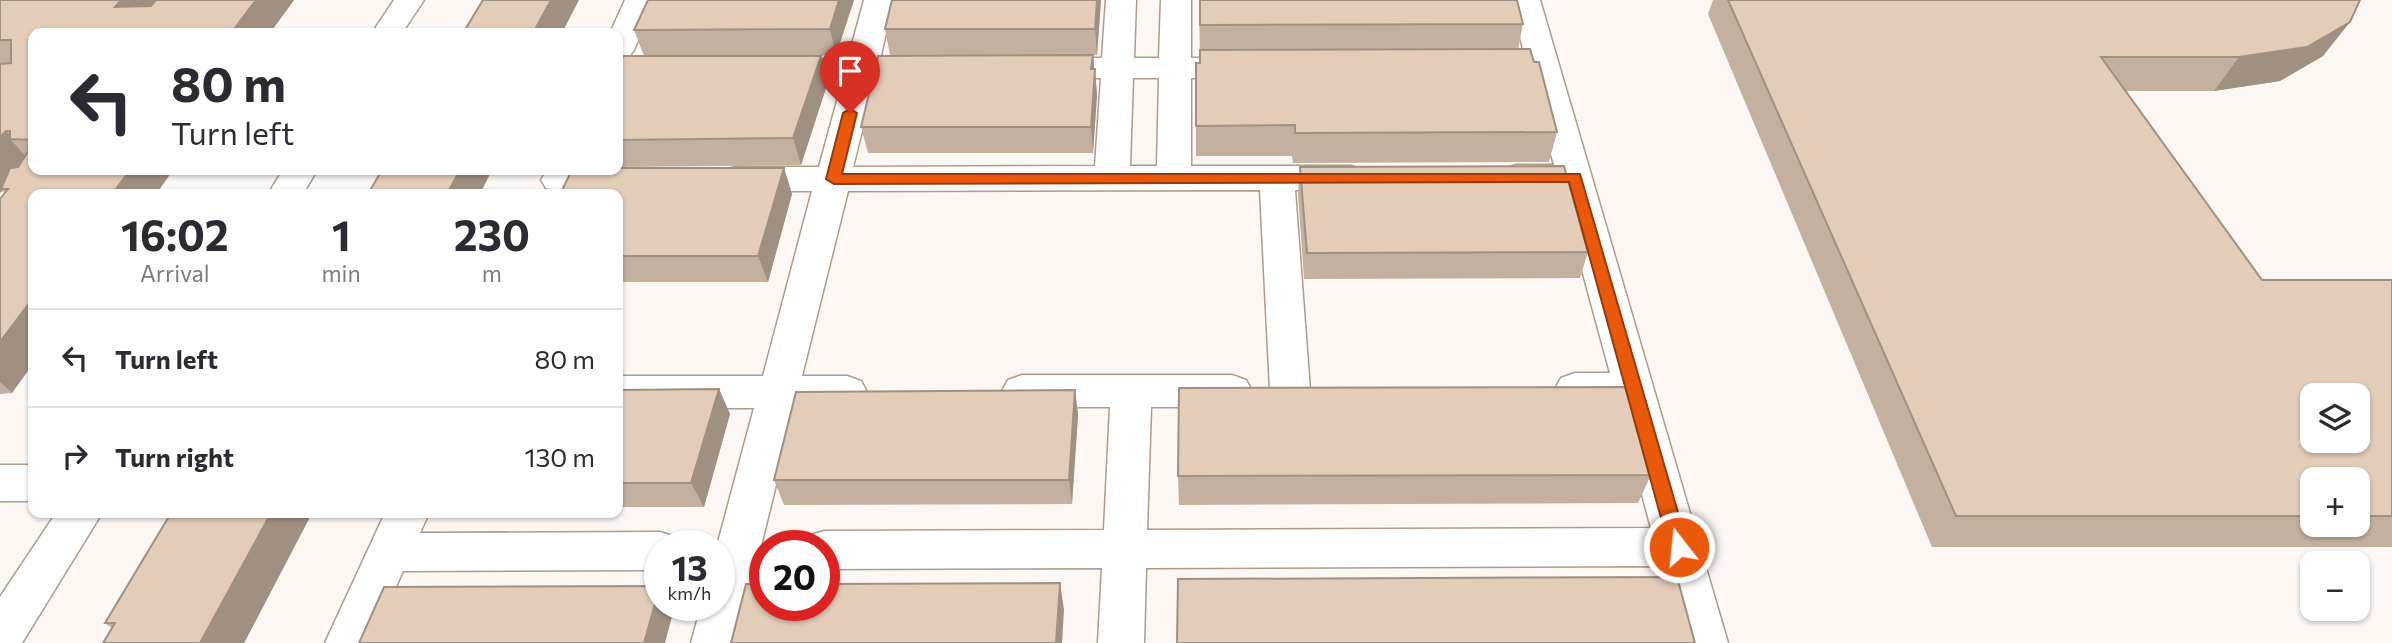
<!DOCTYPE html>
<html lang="en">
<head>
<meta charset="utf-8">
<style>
  :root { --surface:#fff; --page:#f7f7f7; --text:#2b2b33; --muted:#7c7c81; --line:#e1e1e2 }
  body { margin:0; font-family:Commissioner,sans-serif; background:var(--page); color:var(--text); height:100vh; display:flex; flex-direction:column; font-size:26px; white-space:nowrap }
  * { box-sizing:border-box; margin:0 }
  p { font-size:23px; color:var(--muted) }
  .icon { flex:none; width:38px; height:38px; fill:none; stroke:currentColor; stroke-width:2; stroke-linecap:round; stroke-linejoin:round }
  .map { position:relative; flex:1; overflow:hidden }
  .panel { position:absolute; left:28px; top:189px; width:595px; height:329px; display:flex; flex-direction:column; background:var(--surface); border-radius:14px; box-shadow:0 2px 5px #0004 }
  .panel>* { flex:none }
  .guide { position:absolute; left:28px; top:28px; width:595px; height:147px; border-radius:14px; box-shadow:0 2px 5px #0004; background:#fff; color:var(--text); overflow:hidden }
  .tools { position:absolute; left:2300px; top:383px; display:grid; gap:14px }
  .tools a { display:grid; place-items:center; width:70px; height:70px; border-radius:14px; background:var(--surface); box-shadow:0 2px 5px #0004; font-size:35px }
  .speed { position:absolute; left:644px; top:530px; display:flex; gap:14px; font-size:35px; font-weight:700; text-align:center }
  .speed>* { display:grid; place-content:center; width:91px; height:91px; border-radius:50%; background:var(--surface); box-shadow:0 2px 5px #0004; line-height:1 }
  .speed small { font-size:18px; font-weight:400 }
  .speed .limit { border:10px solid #d22; background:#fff; color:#111 }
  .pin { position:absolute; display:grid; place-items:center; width:60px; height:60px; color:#fff; margin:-72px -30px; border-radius:50% 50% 50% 0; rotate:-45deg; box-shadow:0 0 7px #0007 }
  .pin .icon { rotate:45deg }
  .me { position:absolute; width:77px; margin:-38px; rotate:344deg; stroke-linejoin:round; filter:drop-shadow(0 0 5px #0008) }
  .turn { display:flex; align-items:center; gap:24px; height:147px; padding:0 28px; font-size:32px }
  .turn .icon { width:91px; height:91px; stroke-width:2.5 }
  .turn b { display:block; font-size:49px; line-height:60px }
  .eta { display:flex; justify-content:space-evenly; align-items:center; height:119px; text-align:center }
  .eta b { font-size:42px; font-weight:700; line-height:49px }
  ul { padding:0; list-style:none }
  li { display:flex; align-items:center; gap:21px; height:98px; padding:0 28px; border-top:2px solid var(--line) }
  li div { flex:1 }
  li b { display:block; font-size:26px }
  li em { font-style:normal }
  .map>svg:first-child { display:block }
</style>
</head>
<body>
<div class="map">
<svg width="2392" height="643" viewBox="0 0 2392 643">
  <rect width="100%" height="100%" fill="#fcf7f3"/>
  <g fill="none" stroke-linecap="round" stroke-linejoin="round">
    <defs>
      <path id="minor" d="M394 0H424L402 33H372Z
        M625 0H655L634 50 629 57 618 60V33H610Z
        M864 0H894L880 59 938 62 943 69 938 76 875 79 853 167 1095 166 1101 78H1040L1029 75 1024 68 1029 61 1040 58H1102L1106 0H1136L1134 58H1159L1161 0H1191V58H1249L1260 61 1265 68 1260 75 1249 78H1191V166H1351L1363 170 1368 178 1363 186 1351 190H1295L1310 390 1304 401 1290 406 1276 401 1270 390 1260 190 848 191 802 376H847L861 381 867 392 861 403 847 408H795L737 643H691L701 606H719L717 546 754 408H618V376H763L812 191H735L723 187 718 179 723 171 735 167H819L843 79H774L763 76 758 69 763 62 774 59H848ZM1133 78H1159L1157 166H1130Z
        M1510 0H1540L1728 643H1682L1661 566 1146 568 1144 643H1098L1102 568 824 569V546H804L808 536 824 531 1104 530 1110 407H1022L1008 402 1002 391 1008 380 1022 375H1232L1246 380 1252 391 1246 402 1232 407H1151L1147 530 1651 528 1618 405H1575L1561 400 1555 389 1561 378 1575 373H1610L1560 189H1516L1504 185 1499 177 1504 169 1516 165H1554Z
        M619 168 631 172 636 180 631 188C607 195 570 195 546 188L541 180 546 172 552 170Z
        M283 170H317L303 194H268Z
        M0 465H33V501H0Z
        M56 513H102L22 643H0V597Z
        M385 513H429L420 533 660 532 676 537 680 546H660V570L403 571 371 643H325Z"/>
    </defs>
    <use href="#minor" stroke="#b09b88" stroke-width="3"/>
    <use href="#minor" fill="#fff" fill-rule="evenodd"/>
  </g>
  <path fill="#c3b09f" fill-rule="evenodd" d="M0 0H294L270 33H33V170H173L156 194H33L12 393 0 394V199L5 193 2 191 0 193Z
    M854 0 836 55 793 56 828 82 801 165 618 167V67L644 56 634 30Z
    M892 0H1101L1097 55H1093L1097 95 1093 153H868L861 127 890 55 885 29Z
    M1199 0 1523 24 1518 50 1534 62 1557 132 1549 162 1293 163 1292 156H1196V63H1200Z
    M1713 0H2360L2323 56 2280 81 2214 91H2126L2262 280H2392V547H1932L1708 14ZM2312 480H2357V525H2312Z
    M1300 167 1588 252 1580 278 1304 279 1298 193Z
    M784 168 792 194 768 282H618V194Z
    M719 389 730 414 704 507H618V390Z
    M1075 390 1078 415 1072 504 784 505 774 480Z
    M1651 475 1638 503 1179 505 1178 476Z
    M312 513 244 643H103L112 628 105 623Z"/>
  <path fill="#9f9082" d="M121 0H162L137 33 115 7Z
    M256 0H294L270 33H231Z
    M551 0H579L562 33H533Z
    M839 0H854L836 55 830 29Z
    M1097 0H1101L1097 55 1095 29Z
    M2350 22 2323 56 2280 81 2214 91 2239 57Z
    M1093 55 1095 81V69L1097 95 1093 153 1091 127V69Z
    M821 56 828 82 801 165 793 138Z
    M6 131 13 139H10L30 161 1 189 2 191 0 193V137Z
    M784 168 792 194 768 282 758 256Z
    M130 170H173L156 194H112Z
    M460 170H492L480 194H447Z
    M33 298V364L12 393 0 382V342Z
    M719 389 730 414 704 507 691 483Z
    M1075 390 1078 415 1072 504 1069 480Z
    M271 513H312L244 643H200Z
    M1060 583 1064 610 1062 643H1056Z
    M660 589V606H672L674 609 665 643H644Z"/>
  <path fill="#e3cdb9" stroke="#9f9082" stroke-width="2" fill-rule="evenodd" d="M0 0H121L115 7 151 6 156 0H256L231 33H33V140L10 139V131H6L0 137V64L11 63V40H0Z
    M483 0H551L533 33H463Z
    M648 0H839L830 29 634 30Z
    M892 0H1097L1095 29H885Z
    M1200 0H1517L1523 24 1200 25Z
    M1728 0H2360L2350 22 2307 47 2239 57H2101L2262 280H2392V516H2357V480H2312V516H1956ZM2312 396H2357V441H2312Z
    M1530 49 1534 62H1539L1557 132 1295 133V125L1196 126V63H1200V50Z
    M1093 55 1091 69H1095L1091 127H861L878 56Z
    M623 56H821L793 138 618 140V67Z
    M33 144V170H130L112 194H33V298L0 342V199L8 189H1L10 168 18 167Z
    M1564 166 1588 252 1307 253 1300 167Z
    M618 168H784L758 256H618V194H560L572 170H618Z
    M382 170H460L447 194H368Z
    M1626 387 1651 475 1178 476 1179 388Z
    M719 389 691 483H618V390Z
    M1075 390 1069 480H774L796 392Z
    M171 513H271L200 643H103L115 623H105Z
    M1677 577 1695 643H1177L1178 579Z
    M1060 583 1056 643H731L746 584H765V606H824V584Z
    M660 586 644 643H359L384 587Z"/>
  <path fill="#ea580c" stroke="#983908" stroke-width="2" d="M850 109 857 113 842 174H1580L1688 547 1685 553H1672L1669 547 1569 182 834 184 826 179 843 113Z"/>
</svg>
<div class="tools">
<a><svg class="icon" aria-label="layers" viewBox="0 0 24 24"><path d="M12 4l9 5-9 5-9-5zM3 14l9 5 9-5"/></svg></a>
<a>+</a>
<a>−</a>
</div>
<div class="speed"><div>13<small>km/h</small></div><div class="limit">20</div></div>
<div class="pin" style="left:850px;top:113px;background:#d93025"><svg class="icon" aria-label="arrive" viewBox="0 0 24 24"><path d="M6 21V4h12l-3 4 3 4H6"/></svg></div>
<svg class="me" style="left:1679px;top:547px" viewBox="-20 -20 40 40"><circle r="17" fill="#ea580c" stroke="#fff" stroke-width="3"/><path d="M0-11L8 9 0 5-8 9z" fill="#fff"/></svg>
<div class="guide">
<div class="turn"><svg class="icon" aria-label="left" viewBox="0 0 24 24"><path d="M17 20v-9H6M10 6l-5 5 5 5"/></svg><div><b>80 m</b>Turn left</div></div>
</div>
<section class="panel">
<div class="eta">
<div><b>16:02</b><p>Arrival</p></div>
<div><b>1</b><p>min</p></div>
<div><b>230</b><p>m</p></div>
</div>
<ul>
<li><svg class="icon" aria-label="left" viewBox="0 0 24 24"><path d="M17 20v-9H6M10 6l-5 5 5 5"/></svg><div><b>Turn left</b></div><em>80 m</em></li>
<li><svg class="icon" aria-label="right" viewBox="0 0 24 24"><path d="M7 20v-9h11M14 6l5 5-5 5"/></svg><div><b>Turn right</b></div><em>130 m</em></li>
</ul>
</section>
</div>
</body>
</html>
